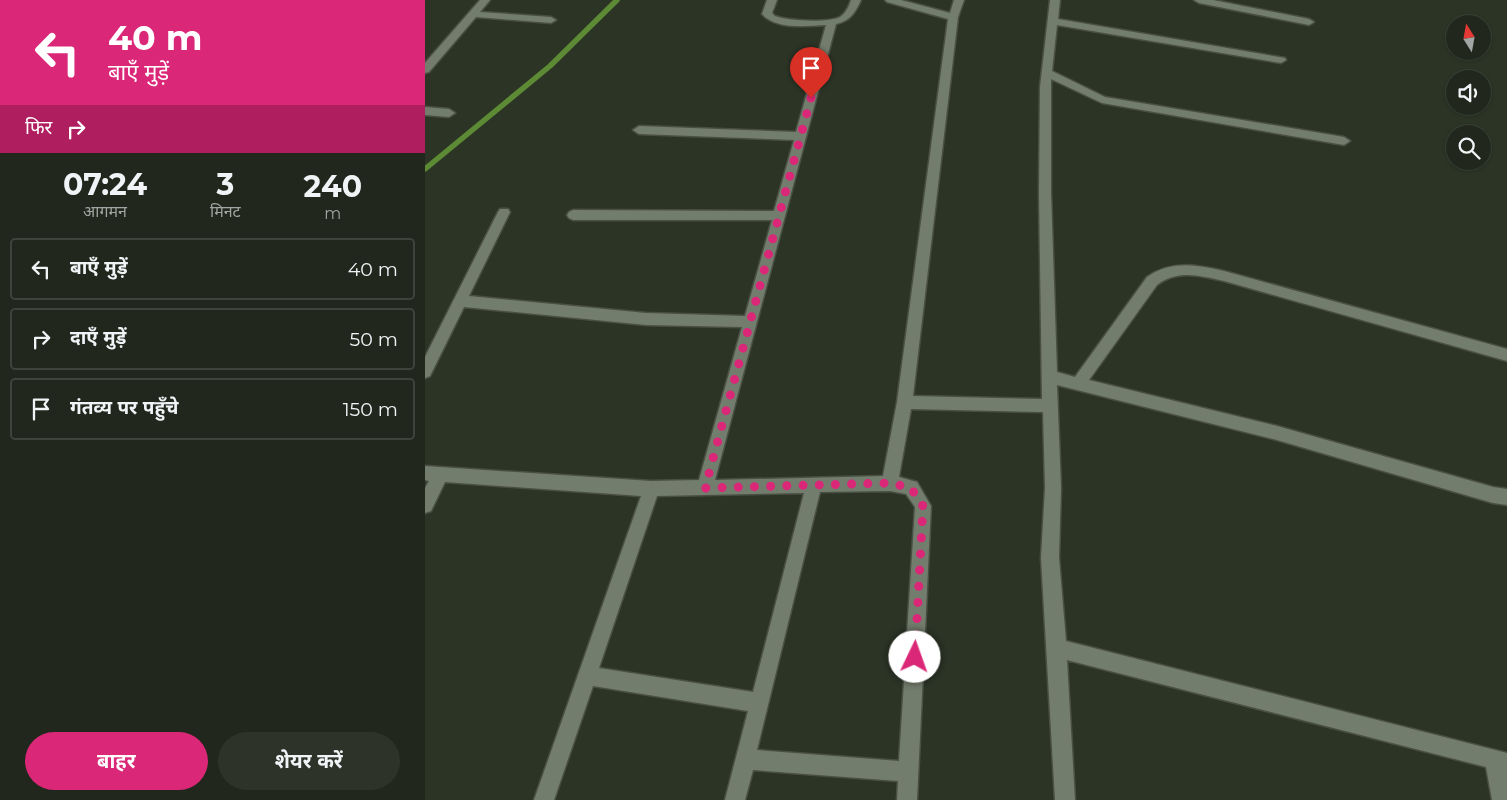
<!DOCTYPE html>
<html lang="hi">
<head>
<meta charset="utf-8">
<style>
  :root { --surface:#21271c; --page:#2d3329; --text:#f1f3f6; --muted:#a2a5a3; --line:#3e443b; --accent:#db2777 }
  body { margin:0; font-family:Montserrat,"Noto Sans Devanagari",sans-serif; background:var(--page); color:var(--text); height:100vh; display:flex; flex-direction:column; font-size:19px; white-space:nowrap }
  * { box-sizing:border-box; margin:0 }
  p { font-size:16px; color:var(--muted) }
  .icon { flex:none; width:28px; height:28px; fill:none; stroke:currentColor; stroke-width:2; stroke-linecap:round; stroke-linejoin:round }
  .map { position:relative; flex:1; overflow:hidden }
  .side { display:flex; flex-direction:column; background:var(--surface); width:425px }
  .side>* { flex:none }
  .banner { background:#db2777; color:#fff; overflow:hidden }
  .needle { width:32px; rotate:349deg }
  .tools { position:absolute; left:1021px; top:15px; display:grid; gap:10px }
  .tools a { display:grid; place-items:center; width:45px; height:45px; border-radius:50%; background:var(--surface); box-shadow:0 1px 4px #0004,0 0 0 1px var(--line); font-size:25px }
  .pin { position:absolute; display:grid; place-items:center; width:42px; height:42px; color:#fff; margin:-51px -21px; border-radius:50% 50% 50% 0; rotate:-45deg; box-shadow:0 0 5px #0007 }
  .pin .icon { rotate:45deg }
  .me { position:absolute; width:55px; margin:-28px; rotate:3deg; stroke-linejoin:round; filter:drop-shadow(0 0 4px #0008) }
  .turn { display:flex; align-items:center; gap:18px; height:105px; padding:0 25px; font-size:22px }
  .turn .icon { width:65px; height:65px; stroke-width:2.5 }
  .turn b { display:block; font-size:35px; line-height:42px }
  .then { display:flex; align-items:center; height:48px; padding:0 25px; background:#0003; gap:10px; font-size:19px }
  .eta { display:flex; justify-content:space-evenly; align-items:center; height:85px; text-align:center }
  .eta b { font-size:30px; font-weight:700; line-height:35px }
  .button { display:flex; gap:10px; margin-top:auto; padding:10px 25px }
  .button a { flex:1; height:58px; border-radius:30px; background:var(--accent); color:#fff; font-size:20px; font-weight:700; line-height:58px; text-align:center }
  .button a+a { background:var(--page); color:var(--text) }
  ul { padding:0; list-style:none }
  li { display:flex; align-items:center; gap:15px; height:62px; margin:0 10px 8px; padding:0 15px; border:2px solid var(--line); border-radius:5px }
  li div { flex:1 }
  li b { display:block; font-size:19px }
  li em { font-style:normal }
  main { display:flex; flex:1; min-height:0 }
  .map>svg:first-child { display:block }
</style>
</head>
<body>
<main>
<section class="side">
<div class="banner">
<div class="turn"><svg class="icon" aria-label="left" viewBox="0 0 24 24"><path d="M17 20v-9H6M10 6l-5 5 5 5"/></svg><div><b>40 m</b>बाएँ मुड़ें</div></div>
<div class="then">फिर<svg class="icon" aria-label="right" viewBox="0 0 24 24"><path d="M7 20v-9h11M14 6l5 5-5 5"/></svg></div>
</div>
<div class="eta">
<div><b>07:24</b><p>आगमन</p></div>
<div><b>3</b><p>मिनट</p></div>
<div><b>240</b><p>m</p></div>
</div>
<ul>
<li><svg class="icon" aria-label="left" viewBox="0 0 24 24"><path d="M17 20v-9H6M10 6l-5 5 5 5"/></svg><div><b>बाएँ मुड़ें</b></div><em>40 m</em></li>
<li><svg class="icon" aria-label="right" viewBox="0 0 24 24"><path d="M7 20v-9h11M14 6l5 5-5 5"/></svg><div><b>दाएँ मुड़ें</b></div><em>50 m</em></li>
<li><svg class="icon" aria-label="arrive" viewBox="0 0 24 24"><path d="M6 21V4h12l-3 4 3 4H6"/></svg><div><b>गंतव्य पर पहुँचे</b></div><em>150 m</em></li>
</ul>
<div class="button"><a>बाहर</a><a>शेयर करें</a></div>
</section>
<div class="map">
<svg width="1082" height="800" viewBox="0 0 1082 800">
  <rect width="100%" height="100%" fill="#2c3426"/>
  <g fill="none" stroke-linecap="round" stroke-linejoin="round">
    <path stroke="#5d8a34" stroke-width="5.5" d="M0 169 125 66 192 0"/>
    <defs>
      <path id="minor" d="M55 0H65L55 12 126 17 131 20 126 23 51 17 4 72 0 73V63Z
        M342 0H352L347 13 350 16C363 21 403 23 415 17 421 13 424 6 426 0H436C430 13 425 21 411 24L290 480 458 476 472 402 523 19 462 2 460 0H476L525 13 529 0H539L533 17 488 396 617 399 614 193 615 87 625 0H635L633 19 860 58 861 60 856 63 632 25 627 71 680 97 919 137 925 141 919 145 677 103 626 79V193L632 372 650 377 722 277C746 260 772 265 799 271L1082 349V361L799 281C775 276 753 269 732 285L664 380 852 426 1068 487 1082 489V505L1068 503 852 440 632 385 636 488 634 558 641 641 1082 753V800H1067L1061 767 642 660 650 800H630L616 558 620 488 618 412 486 409 474 477 492 482 506 506 492 800H472L473 781 328 770 320 800H300L323 711 168 686 129 800H109L216 496 20 482 6 511 0 513V488L4 481 0 480V466L226 481 274 480 317 327 221 325 39 307 5 376 0 378V357L73 212 75 209H83L85 212 44 296 221 313 320 316 347 220H148L144 218 142 215 144 212 148 210 349 211 369 140 214 134 208 130 214 126 371 132 401 25C381 26 351 30 337 14ZM465 491 481 494 490 507 474 761 332 750 395 492ZM379 493 328 692 174 668 232 496Z
        M769 0H788L884 19 889 22 884 25 774 3Z
        M0 107 24 109 30 113 24 117 0 115Z"/>
    </defs>
    <use href="#minor" stroke="#495043" stroke-width="3"/>
    <use href="#minor" fill="#737d6d" fill-rule="evenodd"/>
  </g>
  <g fill="none" stroke-linecap="round" stroke-linejoin="round">
    <path stroke="#db2777" stroke-width="9" stroke-dasharray="0 16.2" d="M386 98 280 488 465 483 486 488 498 506 490 657"/>
  </g>
</svg>
<div class="tools">
<a><svg class="needle" viewBox="-14 -14 28 28"><path d="M0-13l5 13h-10z" fill="#e53935"/><path d="M0 13l5-13h-10z" fill="#a2a5a3"/></svg></a>
<a><svg class="icon" aria-label="sound" viewBox="0 0 24 24"><path d="M4 9h4l5-4v14l-5-4H4zM17 9q2 3 0 6"/></svg></a>
<a><svg class="icon" aria-label="search" viewBox="0 0 24 24"><circle cx="10" cy="10" r="6"/><path d="M15 15l6 6"/></svg></a>
</div>
<div class="pin" style="left:386px;top:98px;background:#d93025"><svg class="icon" aria-label="arrive" viewBox="0 0 24 24"><path d="M6 21V4h12l-3 4 3 4H6"/></svg></div>
<svg class="me" style="left:490px;top:657px" viewBox="-20 -20 40 40"><circle r="19" fill="#fff"/><path d="M0-13L10 11 0 6-10 11z" fill="#db2777"/></svg>
</div>
</main>
</body>
</html>
